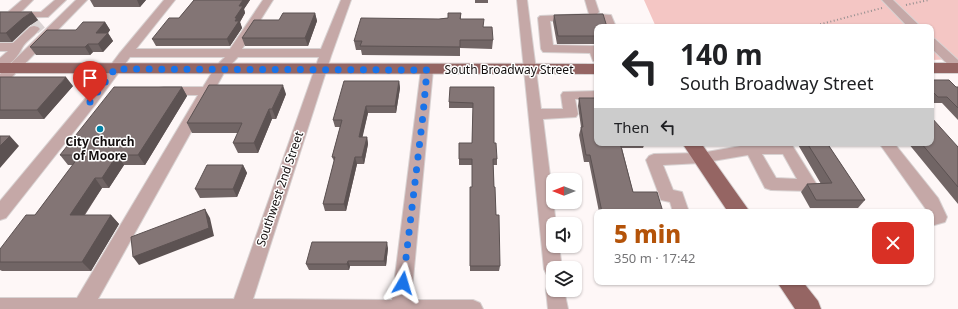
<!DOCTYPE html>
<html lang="en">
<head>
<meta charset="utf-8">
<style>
  :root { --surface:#fff; --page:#f6f6f6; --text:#202124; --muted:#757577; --accent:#b45309 }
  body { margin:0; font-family:"Noto Sans",sans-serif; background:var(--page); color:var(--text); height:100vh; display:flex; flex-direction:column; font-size:15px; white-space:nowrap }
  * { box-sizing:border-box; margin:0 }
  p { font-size:13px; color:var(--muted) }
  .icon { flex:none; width:22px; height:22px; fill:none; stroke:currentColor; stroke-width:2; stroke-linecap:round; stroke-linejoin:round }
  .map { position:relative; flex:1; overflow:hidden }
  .panel { position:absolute; left:594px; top:209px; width:340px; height:76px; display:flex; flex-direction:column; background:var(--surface); border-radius:8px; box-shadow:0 1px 3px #0004 }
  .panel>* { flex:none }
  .hud { position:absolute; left:594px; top:24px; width:340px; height:122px; border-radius:8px; box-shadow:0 1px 3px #0004; background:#fff; color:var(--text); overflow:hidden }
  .needle { width:26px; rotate:270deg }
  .controls { position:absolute; left:546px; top:173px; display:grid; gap:8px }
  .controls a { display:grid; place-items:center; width:36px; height:36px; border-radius:8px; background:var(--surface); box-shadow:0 1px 3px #0004; font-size:20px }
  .pin { position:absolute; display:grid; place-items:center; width:34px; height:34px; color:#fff; margin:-41px -17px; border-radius:50% 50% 50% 0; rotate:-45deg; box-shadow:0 0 4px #0007 }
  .pin .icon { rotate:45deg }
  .me { position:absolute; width:44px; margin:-22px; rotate:7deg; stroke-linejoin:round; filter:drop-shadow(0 0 3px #0008) }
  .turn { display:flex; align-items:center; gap:14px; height:84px; padding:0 20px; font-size:18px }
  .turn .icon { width:52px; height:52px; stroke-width:2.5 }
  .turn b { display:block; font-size:28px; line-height:34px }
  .then { display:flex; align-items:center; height:38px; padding:0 20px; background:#0003; gap:8px; font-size:15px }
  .round { display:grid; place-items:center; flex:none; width:42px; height:42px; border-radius:8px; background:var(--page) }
  .overview { display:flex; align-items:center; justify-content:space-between; height:68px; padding:0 20px }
  h1 { font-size:24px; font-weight:800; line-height:30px; color:var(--accent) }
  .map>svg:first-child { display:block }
</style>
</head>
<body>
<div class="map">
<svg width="958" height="309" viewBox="0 0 958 309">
  <rect width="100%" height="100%" fill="#fef7f7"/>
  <path fill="#f4c6c4" d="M644 0H958V59L931 60V27H656Z"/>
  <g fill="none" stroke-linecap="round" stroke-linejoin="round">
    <path stroke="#dbd4d4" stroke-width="12" stroke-dasharray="12 6" stroke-linecap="butt" d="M34 29 41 23"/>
    <defs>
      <path id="minor" d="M22 0H33L21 12H41L55 0H66L48 17 0 18V12H8Z
        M76 0H87L5 84 0 85V74Z
        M164 0H175L136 49H230L263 0H273L242 49H321L341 0H351L331 56 253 299 392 300 421 70 423 67H431L433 70 411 300H473L480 303 483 309H0V298H77L198 95H164L159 94 157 91 159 88 164 87H203L216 66 225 57H130L95 105 6 218 0 220V201L85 99 119 54ZM238 57H319L234 299H98L225 71Z
        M517 0H527L541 109H563L561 95 563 92 597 91V99H575L578 114 576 117 543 119 556 224H553V246H559L562 268H553V277L547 275 544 269Z
        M585 0H595L599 12 597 14 611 15 616 27H604L602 20 550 21 553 45 597 46V62L593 61 590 53 543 52 541 49 538 18 540 16 589 14Z
        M882 0H893L921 27H908Z
        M34 26 38 27 40 29 38 31C34 36 25 42 22 48 19 55 9 67 0 69V58L8 51H0V43H13L30 27Z
        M931 38 935 39 958 60V71L954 70 931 48Z
        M879 143H894L938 198 947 217 945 222 931 226V212H928Z
        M752 144H787L792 145 817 185 815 189 809 191 771 190 765 188 748 155 701 163 663 165 673 190 682 192 689 212H673L670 202 661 200 646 160 649 156 654 154 701 153ZM762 154H783L797 179 776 178Z
        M553 282V290H564L568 309H548L546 290 548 284Z"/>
      <path id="major" d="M0 63 597 64V74L0 73Z
        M931 63H958V73H931Z
        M682 143H701L750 212H728Z
        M777 282H803L818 301 821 309H795Z"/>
    </defs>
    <use href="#minor" stroke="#d8d2d2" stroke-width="2"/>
    <use href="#major" stroke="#d8d2d2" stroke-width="2"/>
    <path stroke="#969090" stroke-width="2" stroke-dasharray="1 2.5" stroke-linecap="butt" d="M906 5 929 0
      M810 27 882 8"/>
    <use href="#minor" fill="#c5a8a7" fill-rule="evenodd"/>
    <use href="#major" fill="#956563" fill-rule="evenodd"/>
  </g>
  <path fill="#716565" d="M90 0H146L140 7H94Z
    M194 0H250L244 9 245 13 240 22 242 28 230 46H156L152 39 179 18Z
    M475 0H488V3H475Z
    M0 12 38 20 29 26 12 42H0Z
    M315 13 317 21 308 46H245L242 38 279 20Z
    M461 13V19L484 27 493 40 492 49 460 48V56L362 55 361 50H356L354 41 439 19 448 18Z
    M554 15 597 27V44H557L553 22Z
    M105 22 110 30 108 33 113 41 103 52H93L90 55H36L30 47Z
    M0 77 73 86 44 119H0Z
    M931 80 956 87H958V120L942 103H933L931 101Z
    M399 81 400 88 396 113H368L362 137H367L368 144 364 164H357L346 211H325L323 204 334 161 332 157 340 127H335L333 120Z
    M182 87 187 96 145 165H124L109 188H102L85 215H111L119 224 91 271H2L0 270V249L35 215 73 165H68L60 155Z
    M494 87V143L497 159V165H493L494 187 500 266 499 271H470V187H472V165H459V159L472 143 473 108H449V102Z
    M286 94 276 119H272L258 153H238L233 143 238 133H192L187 123Z
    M579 98 597 143H645L643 148H622L633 192 663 212H599L589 162H584L579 135 581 127 578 106Z
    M797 143H827L865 200 858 208H810L801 192 807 184H821Z
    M908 143H931L958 147V204Z
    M243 165 247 173 237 197 200 198 195 189Z
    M388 248 386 266H350L349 270H309L306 264Z"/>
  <path fill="#5c5252" d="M137 0H146L140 7Z
    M243 0H250L244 9 245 13 240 22 242 28 230 46 227 39 239 6Z
    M32 12 38 20 29 26 12 42 6 33 23 18Z
    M315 13 317 21 308 46 305 38Z
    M105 22 110 30 108 33 113 41 103 52 98 44 96 33Z
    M88 44 93 52 90 55 85 47Z
    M66 77 73 86 44 119 37 110Z
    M399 81 400 88 396 113 395 106Z
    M283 85 286 94 276 119 272 109Z
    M182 87 187 96 145 165 138 155Z
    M366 106 368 113 361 144 359 137Z
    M269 109 272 119 258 153 254 143Z
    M10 136 19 146 0 168V146Z
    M367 137 368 144 364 164 362 157Z
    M117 155 124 165 109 188 102 178Z
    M355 157 357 164 346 211 344 204Z
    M243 165 247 173 237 197 233 189Z
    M95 178 102 188 78 224 70 215Z
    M205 209 210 218 214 236 139 265 133 257Z
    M111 215 119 224 91 271 82 262Z
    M387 242 388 248 386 266 384 261Z
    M348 261 350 266 349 270 347 264Z"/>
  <path fill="#837575" stroke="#5c5252" d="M194 0H243L239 6H243L235 18H237L235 21H239L227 39H152L169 18H179Z
    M0 12H32L23 18 6 33H0Z
    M283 13H315L305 38H242L254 20H279Z
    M448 13H461L460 19H484L483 27H492L493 40H460V47L360 46 362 41H354L361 18 439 19 448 18Z
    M603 14 607 27H597V36H558L554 15Z
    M83 22H105L96 33H108L98 44H88L85 47H30L47 30H76Z
    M0 77H66L37 110H0Z
    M931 80H949L956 87H958V108L947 97H938L931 90Z
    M344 81H399L395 106H366L359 137H367L362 157H355L344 204H323L335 157H332L342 120H333Z
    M209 85H283L272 109H269L254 143H233L242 123H187Z
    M114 87H182L138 155H117L102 178H95L70 215H111L82 262H0V249L26 215H35L80 155H60Z
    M450 87H494V143H496L497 159H493L494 187H495L496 215H499L500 266H470V187H472V159H459V143H472L473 103 449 102Z
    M579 98H597V143H620L633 192H657L663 212H602L590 155H586L581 127H583Z
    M931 117 958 147V187L921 143H931Z
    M0 136H10L0 146Z
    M807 143H827L865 200H816L807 184 832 183Z
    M207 165H243L233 189H195Z
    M205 209 209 228 133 257 131 237Z
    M312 242H387L384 261H348L347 264H306Z"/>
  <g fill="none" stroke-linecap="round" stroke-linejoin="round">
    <path stroke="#1a73e8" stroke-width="7" stroke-dasharray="0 12.6" d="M90 102 115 69 427 70 423 115 403 283"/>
  </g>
  <circle fill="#0082a6" stroke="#fff" stroke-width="1.5" cx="100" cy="129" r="4"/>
  <g text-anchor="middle" stroke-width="3" stroke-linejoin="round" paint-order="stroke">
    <g font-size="12" fill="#130e0e" stroke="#fff">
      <text x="509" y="74">South Broadway Street</text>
      <text transform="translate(280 189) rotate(-71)" y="4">Southwest 2nd Street</text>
    </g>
    <g font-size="12" font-weight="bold" fill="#130e0e" stroke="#fff">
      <text x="100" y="146">City Church<tspan x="100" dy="14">of Moore</tspan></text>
    </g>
  </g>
</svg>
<div class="controls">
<a><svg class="needle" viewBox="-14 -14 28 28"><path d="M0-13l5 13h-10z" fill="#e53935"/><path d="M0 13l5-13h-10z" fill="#757577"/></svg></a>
<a><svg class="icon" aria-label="sound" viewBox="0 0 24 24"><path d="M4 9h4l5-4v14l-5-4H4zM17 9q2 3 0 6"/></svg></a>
<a><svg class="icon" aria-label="layers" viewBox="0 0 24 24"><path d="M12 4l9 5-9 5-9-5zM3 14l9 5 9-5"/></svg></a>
</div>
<div class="pin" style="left:90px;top:102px;background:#d93025"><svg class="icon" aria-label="arrive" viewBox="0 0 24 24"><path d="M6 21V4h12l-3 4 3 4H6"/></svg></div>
<svg class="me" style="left:403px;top:283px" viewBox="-20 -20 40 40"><path d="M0-17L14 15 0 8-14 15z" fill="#1a73e8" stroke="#fff" stroke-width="4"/></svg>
<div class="hud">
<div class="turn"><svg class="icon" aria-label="left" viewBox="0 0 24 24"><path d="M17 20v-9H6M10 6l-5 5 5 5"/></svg><div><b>140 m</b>South Broadway Street</div></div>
<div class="then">Then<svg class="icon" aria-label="left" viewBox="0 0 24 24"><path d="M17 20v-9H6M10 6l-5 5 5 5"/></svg></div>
</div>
<section class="panel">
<div class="overview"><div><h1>5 min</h1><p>350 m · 17:42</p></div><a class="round" style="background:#d93025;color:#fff"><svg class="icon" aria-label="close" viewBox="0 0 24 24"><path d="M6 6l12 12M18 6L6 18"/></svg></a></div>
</section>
</div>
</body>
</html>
